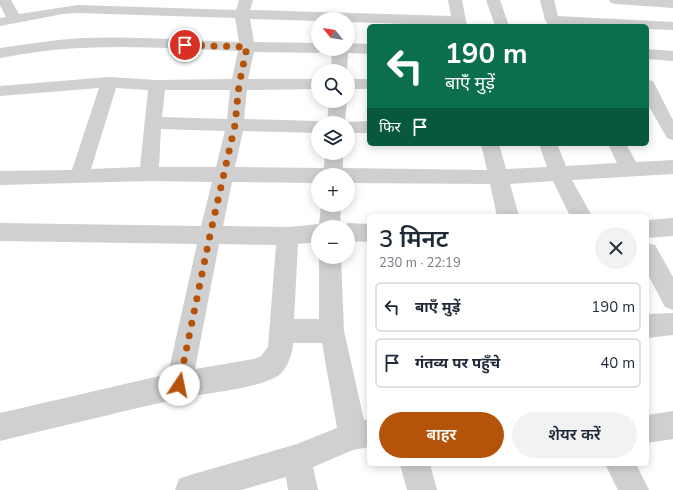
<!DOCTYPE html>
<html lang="hi">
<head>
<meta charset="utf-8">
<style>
  :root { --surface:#fff; --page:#f2f2f3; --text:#1f2937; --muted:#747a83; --line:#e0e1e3; --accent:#b45309 }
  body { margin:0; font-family:"Nunito Sans","Noto Sans Devanagari",sans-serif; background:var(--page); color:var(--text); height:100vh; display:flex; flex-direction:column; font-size:15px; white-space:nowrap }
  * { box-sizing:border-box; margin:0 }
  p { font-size:13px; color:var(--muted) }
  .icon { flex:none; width:22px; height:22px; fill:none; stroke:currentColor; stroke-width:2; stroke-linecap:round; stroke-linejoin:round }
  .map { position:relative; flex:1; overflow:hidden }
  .drawer { position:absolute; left:367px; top:214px; width:282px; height:252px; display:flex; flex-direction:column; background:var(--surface); border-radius:6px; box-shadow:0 2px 10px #0003 }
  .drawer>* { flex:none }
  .hud { position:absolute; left:367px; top:24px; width:282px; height:122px; border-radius:6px; box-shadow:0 2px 10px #0003; background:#0b6e4f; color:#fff; overflow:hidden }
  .needle { width:26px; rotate:300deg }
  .fabs { position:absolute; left:311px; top:12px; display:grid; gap:8px }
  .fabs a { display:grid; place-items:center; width:44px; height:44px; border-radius:50%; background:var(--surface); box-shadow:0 2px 10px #0003; font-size:20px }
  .pin { position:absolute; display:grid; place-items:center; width:34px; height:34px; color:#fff; margin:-17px; border:2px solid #fff; border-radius:50%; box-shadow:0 1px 4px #0007 }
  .me { position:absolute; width:44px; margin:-22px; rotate:11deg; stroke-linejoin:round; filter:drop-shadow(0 0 3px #0008) }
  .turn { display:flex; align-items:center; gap:14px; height:84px; padding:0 12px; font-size:18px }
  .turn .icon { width:52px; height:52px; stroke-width:2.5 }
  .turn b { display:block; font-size:28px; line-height:34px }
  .then { display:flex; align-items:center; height:38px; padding:0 12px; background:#0003; gap:8px; font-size:15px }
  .round { display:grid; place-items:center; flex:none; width:42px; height:42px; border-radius:21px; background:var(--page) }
  .head { display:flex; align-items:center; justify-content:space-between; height:68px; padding:0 12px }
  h1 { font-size:24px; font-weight:600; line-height:30px }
  .action { display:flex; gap:8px; margin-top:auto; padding:8px 12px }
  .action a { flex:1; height:46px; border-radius:24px; background:var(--accent); color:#fff; font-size:16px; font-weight:600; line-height:46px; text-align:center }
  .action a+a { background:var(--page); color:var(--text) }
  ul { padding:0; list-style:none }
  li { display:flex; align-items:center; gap:12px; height:50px; margin:0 8px 6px; padding:0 4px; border:2px solid var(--line); border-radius:6px }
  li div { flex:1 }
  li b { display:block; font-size:15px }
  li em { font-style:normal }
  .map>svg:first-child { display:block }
</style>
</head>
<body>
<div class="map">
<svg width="673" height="490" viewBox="0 0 673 490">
  <rect width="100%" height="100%" fill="#fff"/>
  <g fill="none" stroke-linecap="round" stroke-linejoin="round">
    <path fill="#d0d0d0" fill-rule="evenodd" d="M0 0H11L19 14 78 5 236 10 239 0H253L250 10 451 16 448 0H462L467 26 348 22V19H318V21L250 19 254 42 318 43V49H325L318 53 254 52 248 79H318V89L247 90 244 119 318 121 325 123H318V133L243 131 235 167 324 168 325 153H343V168L487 170 481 144H499L506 169 547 167 539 144H557L566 166 617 163 608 144H626L636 162 673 160V174L572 180 592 216H570L553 181 510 184 519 216H497L490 184 348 183V175H318V183L232 182 223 226 288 227 319 224 321 205H341L340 227H318V242L298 244 294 319H319V257H341L344 331 364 420 369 419V447L353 450 313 467 318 490H288L286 477 241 490H175L179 479 190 475 297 444 337 428 322 343H293C293 353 287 369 279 375 260 389 203 393 178 399 118 412 59 427 0 441V413L168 374 197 244 0 241V223L201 226 212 182 149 181 0 185V171L72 170 99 88 0 96V86L109 77 157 80 232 79 238 51C186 49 134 45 82 48 54 49 27 53 0 58V48C27 44 54 40 82 38 134 36 187 40 239 42L235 18 78 13 63 14 0 26V18L6 17 0 5ZM116 88 148 90 140 167 91 169ZM165 90H230L227 119 162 117ZM161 129 225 131 216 167H159ZM219 244 276 245 268 347 261 356 254 359 195 369Z
      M486 0H500L509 26H495Z
      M540 0H554L558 16 673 22V30L647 29V26H549L545 20Z
      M609 0H673V8L616 4 611 3Z
      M348 43 369 44V54L348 53 347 71H331L332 49H348Z
      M647 49 673 51V61L647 59Z
      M348 79H369V89H348Z
      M647 80 653 81 655 85 673 120V140L667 138 647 103Z
      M329 101H347L345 122 369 121V133H348V123H327Z
      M673 218V236L647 238V220Z
      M348 223 369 224V242L348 241V227H340Z
      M647 243 655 245 673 277V310L665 307 647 273Z
      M673 313V335L647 338V314Z
      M673 411V439L647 443V415Z
      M400 464H430L437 490H407Z
      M605 464H636L649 490H618Z"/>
  </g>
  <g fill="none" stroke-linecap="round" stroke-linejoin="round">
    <path stroke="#b45309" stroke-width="7" stroke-dasharray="0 12.6" d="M179 385 210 235 235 125 239 85 247 47 185 45"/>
  </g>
</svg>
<div class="fabs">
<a><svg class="needle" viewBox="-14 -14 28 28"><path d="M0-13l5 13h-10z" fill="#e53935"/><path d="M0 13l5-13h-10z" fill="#747a83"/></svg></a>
<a><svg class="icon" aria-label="search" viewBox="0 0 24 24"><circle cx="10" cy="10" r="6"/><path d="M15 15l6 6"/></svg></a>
<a><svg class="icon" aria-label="layers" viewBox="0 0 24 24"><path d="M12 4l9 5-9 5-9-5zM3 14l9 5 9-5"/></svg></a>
<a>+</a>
<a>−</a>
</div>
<div class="pin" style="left:185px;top:45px;background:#d93025"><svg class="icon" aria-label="arrive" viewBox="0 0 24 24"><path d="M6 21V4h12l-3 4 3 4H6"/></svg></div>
<svg class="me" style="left:179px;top:385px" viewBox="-20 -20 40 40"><circle r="19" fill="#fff"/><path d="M0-13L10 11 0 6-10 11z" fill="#b45309"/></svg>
<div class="hud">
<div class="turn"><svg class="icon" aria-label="left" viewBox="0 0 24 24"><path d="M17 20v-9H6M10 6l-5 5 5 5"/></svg><div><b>190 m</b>बाएँ मुड़ें</div></div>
<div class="then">फिर<svg class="icon" aria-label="arrive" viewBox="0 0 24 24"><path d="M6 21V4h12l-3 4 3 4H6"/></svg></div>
</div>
<section class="drawer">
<div class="head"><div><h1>3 मिनट</h1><p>230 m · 22:19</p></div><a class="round"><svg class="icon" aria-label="close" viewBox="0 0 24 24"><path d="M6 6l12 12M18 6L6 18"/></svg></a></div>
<ul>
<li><svg class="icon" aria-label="left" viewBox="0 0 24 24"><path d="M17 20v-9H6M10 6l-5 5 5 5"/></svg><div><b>बाएँ मुड़ें</b></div><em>190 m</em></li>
<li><svg class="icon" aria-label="arrive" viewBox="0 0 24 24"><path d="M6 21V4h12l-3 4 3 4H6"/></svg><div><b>गंतव्य पर पहुँचे</b></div><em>40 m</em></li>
</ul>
<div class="action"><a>बाहर</a><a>शेयर करें</a></div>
</section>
</div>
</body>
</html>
